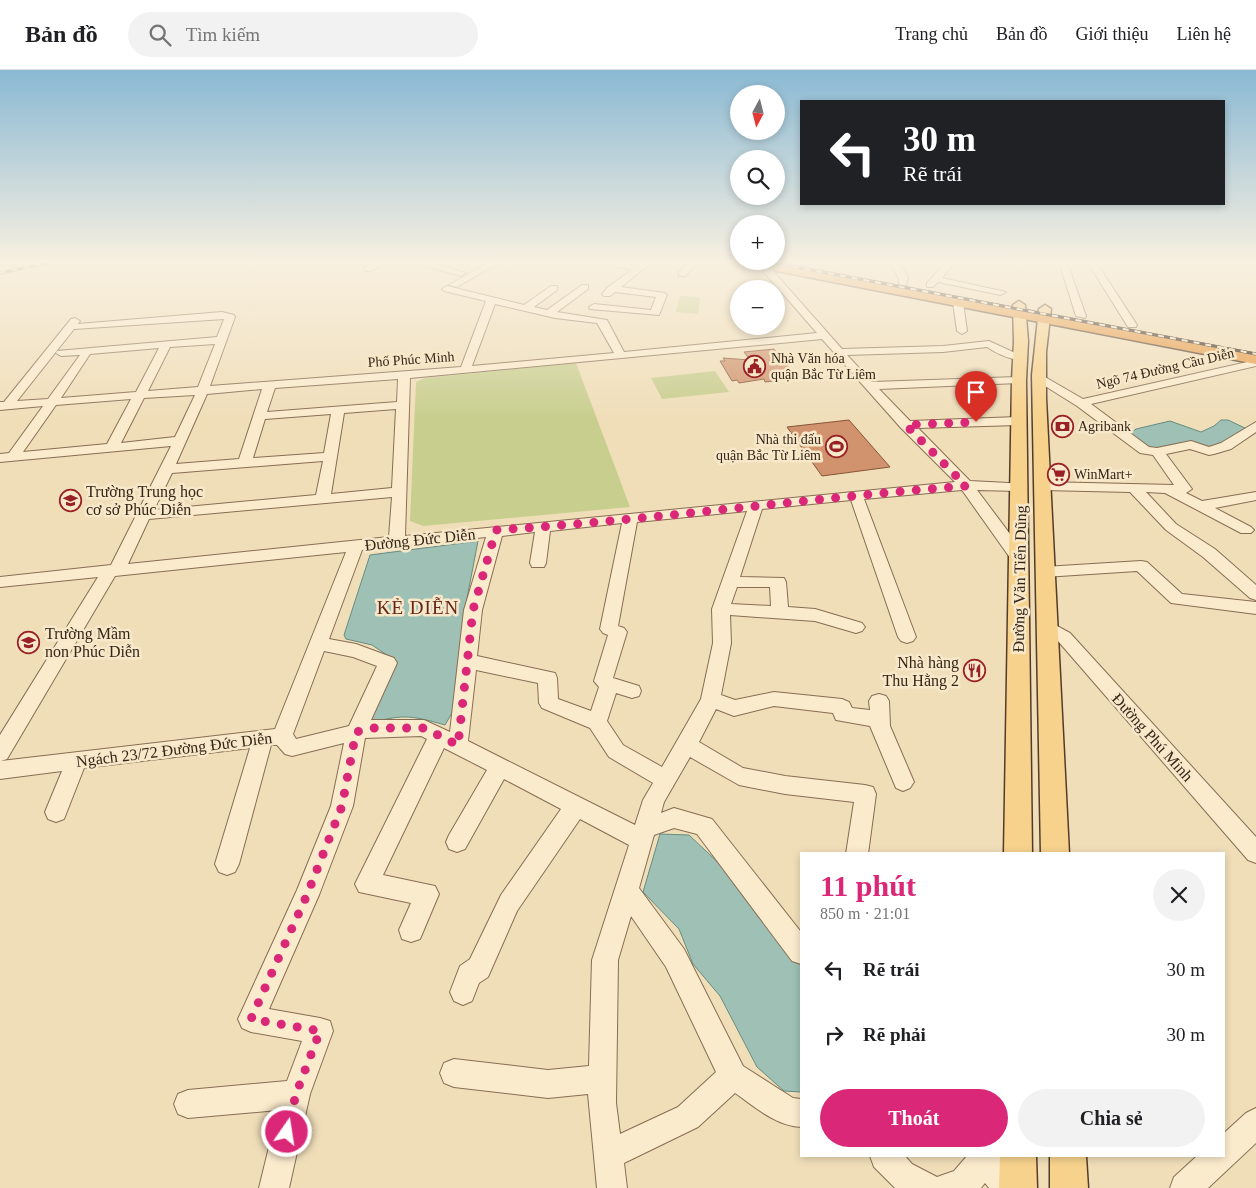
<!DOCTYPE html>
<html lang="vi">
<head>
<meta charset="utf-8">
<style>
  :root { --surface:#fff; --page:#f2f2f2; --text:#202124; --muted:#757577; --line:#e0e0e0; --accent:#db2777 }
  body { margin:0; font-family:Georgia,serif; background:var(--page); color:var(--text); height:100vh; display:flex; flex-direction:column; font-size:19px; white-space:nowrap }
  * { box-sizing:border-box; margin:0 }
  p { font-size:16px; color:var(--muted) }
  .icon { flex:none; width:28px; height:28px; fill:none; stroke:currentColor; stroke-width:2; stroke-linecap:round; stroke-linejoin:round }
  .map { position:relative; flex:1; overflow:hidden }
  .details { position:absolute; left:800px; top:782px; width:425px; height:305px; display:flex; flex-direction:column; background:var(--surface); border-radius:0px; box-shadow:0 2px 8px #0003 }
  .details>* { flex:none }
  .guide { position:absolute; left:800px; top:30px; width:425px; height:105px; border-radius:0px; box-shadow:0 2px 8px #0003; background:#202124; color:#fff; overflow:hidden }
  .needle { width:32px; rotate:187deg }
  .tools { position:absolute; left:730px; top:15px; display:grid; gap:10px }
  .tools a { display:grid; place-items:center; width:55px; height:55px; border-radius:50%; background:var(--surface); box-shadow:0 2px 8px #0003; font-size:25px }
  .pin { position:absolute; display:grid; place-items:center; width:42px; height:42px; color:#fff; margin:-51px -21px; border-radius:50% 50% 50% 0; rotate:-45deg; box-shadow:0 0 5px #0007 }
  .pin .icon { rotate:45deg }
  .me { position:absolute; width:55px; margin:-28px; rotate:13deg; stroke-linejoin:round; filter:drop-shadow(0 0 4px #0008) }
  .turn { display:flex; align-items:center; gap:18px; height:105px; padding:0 20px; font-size:22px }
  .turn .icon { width:65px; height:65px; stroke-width:2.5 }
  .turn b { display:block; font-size:35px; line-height:42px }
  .round { display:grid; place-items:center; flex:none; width:52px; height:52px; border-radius:26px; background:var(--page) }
  .summary { display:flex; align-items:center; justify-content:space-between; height:85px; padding:0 20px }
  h1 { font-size:30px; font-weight:800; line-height:38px; color:var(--accent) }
  .cta { display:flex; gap:10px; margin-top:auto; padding:10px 20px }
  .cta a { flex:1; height:58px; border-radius:30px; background:var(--accent); color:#fff; font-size:20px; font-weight:800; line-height:58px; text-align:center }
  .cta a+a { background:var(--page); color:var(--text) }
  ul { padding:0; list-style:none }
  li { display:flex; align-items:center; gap:15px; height:65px; padding:0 20px }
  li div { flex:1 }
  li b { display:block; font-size:19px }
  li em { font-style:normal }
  header { display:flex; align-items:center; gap:30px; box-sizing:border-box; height:70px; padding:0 25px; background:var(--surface); border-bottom:1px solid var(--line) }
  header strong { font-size:24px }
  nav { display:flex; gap:28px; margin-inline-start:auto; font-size:18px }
  .search { width:350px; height:45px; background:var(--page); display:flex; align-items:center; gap:12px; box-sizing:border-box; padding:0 18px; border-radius:28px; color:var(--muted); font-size:19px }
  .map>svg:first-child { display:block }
</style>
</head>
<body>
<header>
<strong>Bản đồ</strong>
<div class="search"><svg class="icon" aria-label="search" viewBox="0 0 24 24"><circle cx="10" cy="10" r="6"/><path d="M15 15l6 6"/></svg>Tìm kiếm</div>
<nav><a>Trang chủ</a><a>Bản đồ</a><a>Giới thiệu</a><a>Liên hệ</a></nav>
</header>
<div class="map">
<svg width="1256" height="1118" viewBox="0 0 1256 1118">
  <rect width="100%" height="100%" fill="#f0deb9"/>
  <path fill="#c8ce8e" d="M680 226 700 227 698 244 676 242Z
    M576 293 630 437 423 456 410 451 416 312 425 308Z
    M715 301 729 322 662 329 651 308Z"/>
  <path fill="#9ec0b5" stroke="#668d82" d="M1221 350H1228L1247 359 1214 377C1205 377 1196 373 1187 373 1155 374 1159 387 1128 365L1136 359 1170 351 1201 362 1214 356Z
    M478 471 463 549 465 581 459 631 445 655C407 644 402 645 365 654L396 591 372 575 346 569 344 565 370 485Z
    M660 764 689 765 742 815 801 892V1022L784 1021 757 997 720 926 693 894 679 859 643 822Z"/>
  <path fill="#d0936d" stroke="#875538" d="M774 279 797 308 765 312 764 309 739 313 737 310 732 311 720 291H725L723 288 750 290 744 282Z
    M849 350 890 397 822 406 787 357Z"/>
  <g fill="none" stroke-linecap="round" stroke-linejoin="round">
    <defs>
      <path id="minor" d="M375 192H387L371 201H365V197Z
        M411 192H427L466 203 461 206Z
        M489 192H500L457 217 449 215Z
        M615 192 637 196 642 192H652L621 217 665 223 667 225 659 245 590 239 589 237 594 234 651 240 656 227 615 222 610 226H604L602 224 608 217 632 200 615 196Z
        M689 192H698L685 206H679V202Z
        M890 192H899L908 207 906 215H900L898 207Z
        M946 192H955L942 208 1006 222 1001 225 938 212 933 217H927V213Z
        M1064 192 1068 195 1086 246 1085 248 1076 246 1060 195Z
        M1084 192H1096L1137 255 1136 257H1128L1090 196Z
        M772 194 776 197 773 201 842 279 943 276 989 271 1026 288 1020 291C1008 288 997 284 987 277L943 282 847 285 872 312 1019 307 1025 310 1019 313 879 319 910 351 1019 347 1025 351 1019 355 918 358 970 411 1025 414 1027 417 1025 420 1020 421 977 420 1025 484 1027 488 1025 492H1013L962 420 864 429 916 567 913 571 907 573 901 571 898 567 851 430 762 439 740 507 784 508 786 512 788 537 815 539 862 553 865 557 862 561 856 563 815 551 730 545 731 573 721 625 735 630 774 622 842 629 849 632 852 638 870 640 869 631 872 626 879 624 886 626 889 631 890 656 914 712 910 718 903 721 896 718 870 656 836 650 833 643 774 636 734 646 716 639 699 672 743 698 785 706 865 715 873 717 876 724 868 784H846L854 732 785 724 739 715 690 687 664 732 661 743 674 738 712 749 801 862V894L792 891 697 764 674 758 654 765 639 818 684 879 743 996 793 1028 801 1029V1057C776 1056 755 1037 735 1023L698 1057 624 1093 627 1118H597L588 1024 548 1028 454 1017 444 1013 440 1003 444 993 454 989 548 1000 589 996 592 890 629 775 580 749 517 841 488 907 479 913 472 931 463 935 454 931 450 922 460 896 470 889 501 825 561 739 504 709 465 779 457 782 449 779 446 772 449 765 487 700 444 678 383 805 435 816 439 824 420 869 411 872 402 869 399 860 411 833 359 822 355 814 427 669 421 666 365 668 353 736 319 825 269 939 320 948 330 951 333 961 310 1024 289 1118H259L278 1040 188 1048 178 1044 174 1034 178 1024 188 1020 287 1011 302 971 251 962 242 958 238 949 297 820 331 736 344 673 292 686 285 684 277 675H271L239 794 235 802 227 805 219 802 215 794 250 678 84 698 64 749 56 752 48 749 45 742 62 701 0 709V665L98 507 0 517V507L111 495 171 376 0 392V384L9 383 43 336 0 340V332H4L71 249 75 248 80 251 78 254 222 242 234 245 235 247 210 316 461 297 486 231 444 221 442 219 447 216 524 235 551 216H557V220L534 237 547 240 582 215H588V219L557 242 607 250 624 282 817 263 763 201ZM495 234 555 248 597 253 614 283 472 296ZM224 249 217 267 57 281 56 283 61 286 80 285 48 329 17 331 74 259ZM822 269 901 358 955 412 405 466 410 308ZM215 274 198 317 148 321 170 277ZM159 278 136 322 61 328 90 284ZM398 309 397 332 267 342 275 318ZM262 319 239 389 176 394 207 324ZM195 325 175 367 121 373 144 328ZM131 329 107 374 23 382 56 335ZM396 339 392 418 331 424 344 343ZM331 344 324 383 253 388 265 349ZM323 391 316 425 154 440 172 403ZM392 427 389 467 128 494 149 449ZM747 441 712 539 713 573 701 629 662 697 623 675 607 651 616 623 632 628 639 626 641 621 639 616 613 608 627 562 624 558 618 556 637 452ZM622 453 600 559 603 563 608 565 594 611 599 617 591 641 558 629 557 608 555 603 477 586 482 540 502 466 535 462 530 493 532 497H544L546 493 550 461ZM486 467 464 540 450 662 424 650H371L397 593 394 588 356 574 329 569 362 480ZM346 482 275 659 1 691 7 689 115 506ZM737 517H770L771 536 731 534ZM324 581 353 587 377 596 349 656 296 669 293 664ZM476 600 538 613 539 633 542 638 590 658 609 687 653 713 643 730 635 755 468 671ZM631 846 666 897 716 1002 678 1037 620 1064 616 1033 618 890Z
        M958 229 963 232 967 261 962 264 957 261 953 232Z
        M1256 290V296L1091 334 1149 377 1157 378 1191 371 1209 377 1221 373 1256 352V362L1231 379 1214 384 1209 385 1190 379 1166 384 1192 419 1186 423 1202 431 1256 422V430L1215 438 1251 457 1254 460 1251 463H1241L1165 423 1146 422 1176 454 1215 479 1256 515V530L1250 528 1203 487 1166 460 1130 422 1043 420 1036 416 1043 412 1174 415 1153 385 1140 383 1077 336 1037 311V307H1045L1083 329Z
        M1141 491 1147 492 1182 524 1256 532V544L1171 533 1137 501 1044 507 1038 506 1036 502 1038 498 1044 497Z
        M1046 550 1070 563 1256 767V793L1248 790 1058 571 1040 560 1037 556 1040 552Z
        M1256 1038V1073L1208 1118H1170L1174 1107 1197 1086H1224V1063L1246 1043Z
        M870 1086H905L912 1094 937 1107 954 1101 967 1086H1002L1019 1107 1023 1118H989L985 1113 981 1118H895L874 1097Z"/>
      <path id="major" d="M1019 231 1025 235 1028 271 1026 310 1032 784H1004L1012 310 1014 271 1013 235Z
        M1045 235 1051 239 1046 282V328L1069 784H1041L1032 305 1039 239Z
        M1000 1086H1036L1037 1118H999Z
        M1050 1086H1086L1088 1118H1050Z"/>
      <path id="highway" d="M744 192H772L1256 284V294L750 196Z"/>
    </defs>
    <use href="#minor" stroke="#876d53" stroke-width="2"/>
    <use href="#major" stroke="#543b29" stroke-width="3"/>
    <use href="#highway" stroke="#543b29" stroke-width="3"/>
    <use href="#minor" fill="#fbebcd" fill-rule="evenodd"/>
    <use href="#major" fill="#f7d28d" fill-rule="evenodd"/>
    <use href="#highway" fill="#e79943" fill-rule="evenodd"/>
    <defs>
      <path id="rail" d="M769 192 1256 284
        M0 203 52 192"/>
    </defs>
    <use href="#rail" stroke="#352619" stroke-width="3"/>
    <use href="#rail" stroke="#f7e8c9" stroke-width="2" stroke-dasharray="6" stroke-linecap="butt"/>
  </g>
  <linearGradient id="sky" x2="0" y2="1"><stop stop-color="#8ab9d4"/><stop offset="0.55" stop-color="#f8f0e0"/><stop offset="1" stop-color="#f8f0e0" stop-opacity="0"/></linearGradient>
  <rect width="1256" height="349" fill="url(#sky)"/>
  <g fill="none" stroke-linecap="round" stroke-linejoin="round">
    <path stroke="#db2777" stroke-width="9" stroke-dasharray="0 16.2" d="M287 1062 296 1024 320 961 251 949 307 825 342 736 356 662 373 658H424L458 675 473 540 496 460C653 450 809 428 966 416L906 355 976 352"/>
  </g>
  <defs>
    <symbol id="civic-ring" viewBox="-11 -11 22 22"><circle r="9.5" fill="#f7e8c9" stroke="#992025" stroke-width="1.5"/><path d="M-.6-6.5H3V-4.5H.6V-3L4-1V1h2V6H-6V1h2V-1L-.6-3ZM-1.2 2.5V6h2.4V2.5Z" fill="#992025"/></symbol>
    <symbol id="bank-ring" viewBox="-11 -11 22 22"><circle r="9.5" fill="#f7e8c9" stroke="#992025" stroke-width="1.5"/><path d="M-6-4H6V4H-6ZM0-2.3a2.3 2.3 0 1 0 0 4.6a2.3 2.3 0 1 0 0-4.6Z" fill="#992025"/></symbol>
    <symbol id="stadium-ring" viewBox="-11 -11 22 22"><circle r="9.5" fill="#f7e8c9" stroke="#992025" stroke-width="1.5"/><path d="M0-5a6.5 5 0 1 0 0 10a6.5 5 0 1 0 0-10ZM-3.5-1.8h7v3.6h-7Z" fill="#992025"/></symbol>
    <symbol id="supermarket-ring" viewBox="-11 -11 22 22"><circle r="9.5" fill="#f7e8c9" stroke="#992025" stroke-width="1.5"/><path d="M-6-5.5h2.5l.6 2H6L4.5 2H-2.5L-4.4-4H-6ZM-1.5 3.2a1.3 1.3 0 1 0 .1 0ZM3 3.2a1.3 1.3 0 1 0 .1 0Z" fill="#992025"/></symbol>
    <symbol id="school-ring" viewBox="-11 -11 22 22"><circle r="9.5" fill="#f7e8c9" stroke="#992025" stroke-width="1.5"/><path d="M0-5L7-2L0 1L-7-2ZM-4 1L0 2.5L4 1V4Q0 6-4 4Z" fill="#992025"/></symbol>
    <symbol id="restaurant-ring" viewBox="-11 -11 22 22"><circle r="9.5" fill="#f7e8c9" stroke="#992025" stroke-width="1.5"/><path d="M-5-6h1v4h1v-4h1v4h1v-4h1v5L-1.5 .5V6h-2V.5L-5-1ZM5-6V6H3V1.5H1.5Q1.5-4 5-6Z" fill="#992025"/></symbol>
  </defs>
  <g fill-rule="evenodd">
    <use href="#civic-ring" x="742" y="284" width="25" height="25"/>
    <use href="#bank-ring" x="1050" y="344" width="25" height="25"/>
    <use href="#stadium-ring" x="824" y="364" width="25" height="25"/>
    <use href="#supermarket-ring" x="1046" y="392" width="25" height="25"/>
    <use href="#school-ring" x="58" y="418" width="25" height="25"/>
    <use href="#school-ring" x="16" y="560" width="25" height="25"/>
    <use href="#restaurant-ring" x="962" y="588" width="25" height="25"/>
  </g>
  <g text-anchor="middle" stroke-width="5" stroke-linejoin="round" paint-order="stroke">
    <g font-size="14" fill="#352619" stroke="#f7e8c9" text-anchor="start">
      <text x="771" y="293">Nhà Văn hóa<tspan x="771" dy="16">quận Bắc Từ Liêm</tspan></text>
      <text x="1078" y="361">Agribank</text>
      <text x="821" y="374" text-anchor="end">Nhà thi đấu<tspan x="821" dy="16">quận Bắc Từ Liêm</tspan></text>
      <text x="1074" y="409">WinMart+</text>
    </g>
    <g font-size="14" fill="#352619" stroke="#f7e8c9">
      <text transform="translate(411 289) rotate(-4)" y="5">Phố Phúc Minh</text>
      <text transform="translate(1165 298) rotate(-13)" y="5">Ngõ 74 Đường Cầu Diễn</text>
    </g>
    <g font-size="16" fill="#352619" stroke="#f7e8c9" text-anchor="start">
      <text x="86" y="427">Trường Trung học<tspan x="86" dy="18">cơ sở Phúc Diễn</tspan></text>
      <text x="45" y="569">Trường Mầm<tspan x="45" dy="18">non Phúc Diễn</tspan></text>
      <text x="959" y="598" text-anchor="end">Nhà hàng<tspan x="959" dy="18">Thu Hằng 2</tspan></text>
    </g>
    <g font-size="16" fill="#352619" stroke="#f7e8c9">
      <text transform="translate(420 469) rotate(-6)" y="6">Đường Đức Diễn</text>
      <text transform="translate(1019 509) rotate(-89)" y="6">Đường Văn Tiến Dũng</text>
      <text transform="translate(1153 667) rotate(48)" y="6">Đường Phú Minh</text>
      <text transform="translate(174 679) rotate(-7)" y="6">Ngách 23/72 Đường Đức Diễn</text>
    </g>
    <g font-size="19" letter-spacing="1" fill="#642417" stroke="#f7e8c9">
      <text x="418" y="544">KẺ DIỄN</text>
    </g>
  </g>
</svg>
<div class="tools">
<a><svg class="needle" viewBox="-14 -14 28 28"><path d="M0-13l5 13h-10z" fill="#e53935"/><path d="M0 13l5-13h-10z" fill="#757577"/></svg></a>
<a><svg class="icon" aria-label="search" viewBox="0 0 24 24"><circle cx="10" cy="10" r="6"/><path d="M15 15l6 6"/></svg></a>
<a>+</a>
<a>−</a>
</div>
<div class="pin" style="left:976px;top:352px;background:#d93025"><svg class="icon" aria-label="arrive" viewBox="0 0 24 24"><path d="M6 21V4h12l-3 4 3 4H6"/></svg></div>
<svg class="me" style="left:287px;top:1062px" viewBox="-20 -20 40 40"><circle r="17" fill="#db2777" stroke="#fff" stroke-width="3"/><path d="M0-11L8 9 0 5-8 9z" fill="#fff"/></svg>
<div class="guide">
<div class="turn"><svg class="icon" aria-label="left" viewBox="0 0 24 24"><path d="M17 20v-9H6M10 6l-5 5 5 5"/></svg><div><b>30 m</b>Rẽ trái</div></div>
</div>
<section class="details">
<div class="summary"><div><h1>11 phút</h1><p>850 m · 21:01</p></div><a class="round"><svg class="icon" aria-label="close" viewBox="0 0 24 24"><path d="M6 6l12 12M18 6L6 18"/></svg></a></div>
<ul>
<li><svg class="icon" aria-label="left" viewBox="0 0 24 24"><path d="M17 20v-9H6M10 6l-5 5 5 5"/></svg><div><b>Rẽ trái</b></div><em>30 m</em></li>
<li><svg class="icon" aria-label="right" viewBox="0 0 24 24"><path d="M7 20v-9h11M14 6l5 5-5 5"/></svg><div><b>Rẽ phải</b></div><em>30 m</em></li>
</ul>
<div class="cta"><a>Thoát</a><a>Chia sẻ</a></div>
</section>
</div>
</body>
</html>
